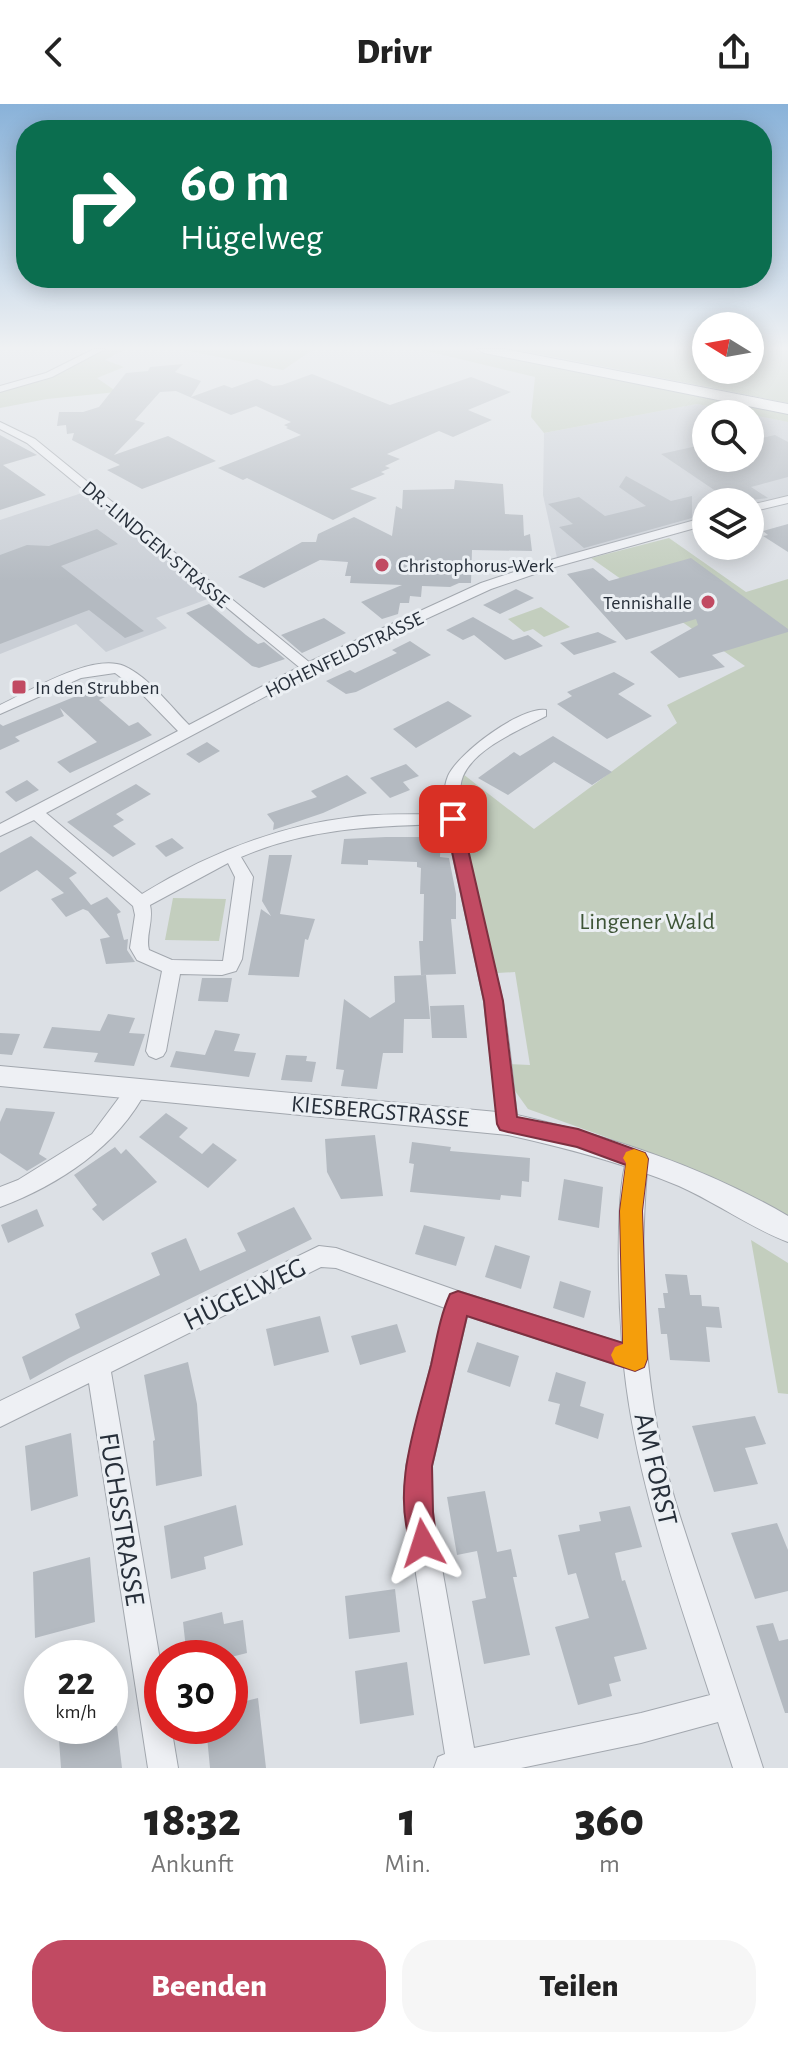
<!DOCTYPE html>
<html lang="de">
<head>
<meta charset="utf-8">
<style>
  :root { --surface:#fff; --page:#f6f6f6; --text:#222; --muted:#767676; --accent:#c14a62 }
  body { margin:0; font-family:"Alegreya Sans",sans-serif; background:var(--page); color:var(--text); height:100vh; display:flex; flex-direction:column; font-size:30px; white-space:nowrap }
  * { box-sizing:border-box; margin:0 }
  p { font-size:26px; color:var(--muted) }
  .icon { flex:none; width:44px; height:44px; fill:none; stroke:currentColor; stroke-width:2; stroke-linecap:round; stroke-linejoin:round }
  .map { position:relative; height:1664px; overflow:hidden }
  .details { display:flex; flex-direction:column; background:var(--surface); flex:1 }
  .details>* { flex:none }
  .banner { position:absolute; left:16px; top:16px; width:756px; height:168px; border-radius:32px; box-shadow:0 4px 20px #0003; background:#0b6e4f; color:#fff; overflow:hidden }
  .needle { width:52px; rotate:281deg }
  .buttons { position:absolute; left:692px; top:208px; display:grid; gap:16px }
  .buttons a { display:grid; place-items:center; width:72px; height:72px; border-radius:50%; background:var(--surface); box-shadow:0 4px 20px #0003; font-size:40px }
  .speed { position:absolute; left:24px; top:1536px; display:flex; gap:16px; font-size:40px; font-weight:700; text-align:center }
  .speed>* { display:grid; place-content:center; width:104px; height:104px; border-radius:50%; background:var(--surface); box-shadow:0 4px 20px #0003; line-height:1 }
  .speed small { font-size:20px; font-weight:400 }
  .speed .limit { border:12px solid #d22; background:#fff; color:#111 }
  .pin { position:absolute; display:grid; place-items:center; width:68px; height:68px; color:#fff; margin:-34px; border-radius:16px; box-shadow:0 4px 12px #0006 }
  .me { position:absolute; width:88px; margin:-44px; rotate:354deg; stroke-linejoin:round; filter:drop-shadow(0 0 6px #0008) }
  .turn { display:flex; align-items:center; gap:28px; height:168px; padding:0 32px; font-size:36px }
  .turn .icon { width:104px; height:104px; stroke-width:2.5 }
  .turn b { display:block; font-size:56px; line-height:68px }
  .eta { display:flex; justify-content:space-evenly; align-items:center; height:136px; text-align:center }
  .eta b { font-size:48px; font-weight:800; line-height:56px }
  .button { display:flex; gap:16px; margin-top:auto; padding:16px 32px }
  .button a { flex:1; height:92px; border-radius:32px; background:var(--accent); color:#fff; font-size:32px; font-weight:800; line-height:92px; text-align:center }
  .button a+a { background:var(--page); color:var(--text) }
  header { display:flex; justify-content:space-between; align-items:center; height:104px; padding:0 32px; background:var(--surface); font-size:36px; font-weight:800 }
  .map>svg:first-child { display:block }
</style>
</head>
<body>
<header><svg class="icon" aria-label="back" viewBox="0 0 24 24"><path d="M15 5l-7 7 7 7"/></svg>Drivr<svg class="icon" aria-label="share" viewBox="0 0 24 24"><path d="M12 15V3M7 8l5-5 5 5M5 13v7h14v-7"/></svg></header>
<div class="map">
<svg width="788" height="1664" viewBox="0 0 788 1664">
  <rect width="100%" height="100%" fill="#dce0e5"/>
  <path fill="#cacfd6" d="M697 300 749 310H706V354H750V310L788 318V392L750 402V398H706V414L557 454 543 391 544 329Z
    M85 388 213 493 156 514 167 524 106 548 76 520 0 550V416Z"/>
  <path fill="#c3cebe" d="M104 245H126L105 256 124 263 97 274 117 288 47 295 0 304V287L52 272Z
    M179 245H314L283 266Z
    M418 245H462L788 307V318L697 300 544 329 531 313 535 273Z
    M514 245H706V266H750V245H788V299Z
    M669 434 746 488 788 475V1119L639 1045 528 1005 510 980 507 960 530 961 515 868 497 869 460 733 454 686 463 670 534 725 677 619 667 601 745 562 591 454Z
    M541 503 570 523 544 533 533 525 524 528 508 515Z
    M173 794 226 795 219 837 165 836Z
    M751 1136 788 1159V1290L778 1289Z"/>
  <path fill="#b4bac1" d="M183 260 175 268 201 277 191 293 224 281 232 284 257 275 273 282 282 281 312 270 390 301 471 273 511 288 468 306 492 316 453 333 439 327 387 350 400 355 385 362 390 364 381 368 385 370 350 385 377 394 333 416 247 374 243 376 218 364 301 331 286 324 288 323 284 321 291 318 256 302 231 311 176 287 160 288 135 316 145 319 114 351 168 332 216 357 142 385 107 366 120 361 72 336 74 329 67 330 66 321 57 322 59 308H83L99 303 126 269 148 267 150 263Z
    M750 327 762 334 775 331 788 338V373L751 383 768 394 732 398 661 350 706 340V354H750Z
    M0 331 37 351 3 361 46 391 0 406Z
    M626 372 671 397 692 392V414L584 444 559 423 573 420 548 400 579 393 605 412 646 402 619 383Z
    M455 376 503 380 505 410 523 411 524 432 530 430 532 447 472 446 471 479H459L450 483 422 482 421 493 410 492 409 499H400L398 510 382 515 361 498 402 481 350 479 351 472H345L348 458 320 456 264 484 238 473 302 438H316L318 430 354 413 392 432 396 402 402 405 403 386 454 385Z
    M788 420V448L763 432 768 431 763 427Z
    M97 425 118 440 61 462 144 527 125 534 89 506 0 540V451L27 441 49 442Z
    M691 454 788 525V528L712 551 725 563 679 574 650 548 698 521 696 515 626 536 567 470 593 464 609 477Z
    M516 485 534 494 500 510 483 501Z
    M209 500 246 531 258 540 264 538 285 555 259 564 252 562 186 509Z
    M473 513 513 536 528 531 543 542 505 556 474 531 463 536 446 526Z
    M324 514 346 529 302 549 281 531Z
    M598 528 617 538 574 551 560 539Z
    M410 537 431 551 356 588 346 590 326 577 350 566 355 569 397 549 392 546Z
    M614 568 635 580 618 590 652 612 607 635 557 600 572 592 567 588Z
    M99 579 113 589 99 596 129 622 138 618 152 631 70 669 57 658 97 638 60 604 64 612 15 633 20 637 0 646V620L3 622 74 593Z
    M448 597 472 612 416 644 393 625Z
    M553 632 612 668 592 681 554 658 508 691 478 674 514 648 520 652Z
    M207 638 220 647 199 659 186 650Z
    M406 660 419 672 403 678 410 686 390 694 370 674Z
    M347 671 367 689 323 709 273 726 274 719 267 710 317 693 311 687Z
    M27 676 39 686 16 698 5 688Z
    M136 680 151 690 116 710 124 716 113 722 136 740 113 753 67 718Z
    M31 732 77 769 69 774 91 801 107 793 121 808 117 810 124 836 128 835 127 846 135 858 106 860 100 835 110 833 88 807 83 805 66 813 51 795 64 789 37 766 0 788V749Z
    M386 733H441L440 753 449 754 456 790V815H451L456 870 421 871 419 837H423L424 790H420L421 764 417 763V758L368 756V761L341 760 344 735Z
    M172 734 184 744 166 753 155 742Z
    M269 751H292L280 810 315 815 308 836 305 835 299 873 248 871 261 805 271 812 262 797Z
    M426 871 430 915H404L403 949H383L377 985 341 982 344 966 336 965 344 895 370 914 395 898 394 872Z
    M202 874H232L228 898 198 897Z
    M464 901 467 934H432L430 902Z
    M108 910 135 914 129 929 145 930 134 962 94 958 98 949 43 944 52 923 100 927Z
    M215 926 240 930 234 947 256 949 249 973 170 963 176 947 205 951Z
    M0 929 20 930 12 951 0 950Z
    M286 951 307 952 306 957 316 958 312 978 281 976Z
    M6 1004 55 1008 39 1050 47 1055 27 1067 0 1049V1018Z
    M166 1009 188 1024 179 1033 202 1050 213 1039 237 1056 208 1084 139 1033Z
    M375 1031 383 1092 341 1095 327 1068 325 1035Z
    M412 1038 451 1043 450 1047 530 1054 529 1078 522 1077 521 1093 501 1091 500 1096 410 1088 414 1060 409 1059Z
    M115 1043 121 1050 126 1045 157 1078 103 1117 92 1105 97 1101 74 1071Z
    M564 1075 603 1083 599 1124 558 1116Z
    M294 1103 312 1135 69 1254 30 1276 22 1253 80 1224 75 1210 160 1171 151 1149 186 1134 200 1167 246 1147 237 1129Z
    M37 1105 44 1122 8 1139 1 1121Z
    M424 1121 465 1133 456 1162 415 1150Z
    M495 1141 530 1152 521 1185 485 1173Z
    M665 1170 687 1171 690 1191H701L702 1202 719 1203 722 1224 706 1223 710 1258 670 1256 667 1230H661L658 1204H665L663 1189H668Z
    M560 1177 591 1187 584 1214 553 1204Z
    M320 1212 329 1248 274 1262 266 1225Z
    M397 1220 406 1248 360 1261 351 1232Z
    M477 1238 519 1252 510 1283 467 1268Z
    M188 1258 197 1300 202 1372 156 1382 153 1337 155 1336 144 1271Z
    M556 1268 586 1278 580 1302 604 1310 598 1335 555 1320 560 1300 548 1297Z
    M755 1312 766 1340 745 1344 758 1380 714 1388 692 1322Z
    M71 1329 78 1392 31 1407 25 1342Z
    M485 1387 497 1448 511 1445 517 1473H513L530 1551 484 1560 472 1497 486 1494 477 1447 457 1451 447 1393Z
    M236 1401 243 1441 204 1453 206 1465 171 1475 164 1422Z
    M630 1402 642 1443 615 1449 622 1477 625 1476 647 1545 614 1553 621 1577 609 1580 612 1592 578 1601 555 1523 589 1514 576 1469 568 1471 558 1431 580 1427 579 1421 601 1417 599 1408Z
    M777 1419 788 1446V1487L755 1495 731 1429Z
    M90 1453 95 1518 35 1534 33 1468Z
    M395 1485 400 1528 349 1535 345 1492Z
    M222 1508 224 1520 243 1516 247 1549 227 1554H187L183 1518Z
    M773 1519 779 1537 788 1535V1609H785L756 1522Z
    M407 1558 414 1611 360 1620 355 1567Z
    M258 1594 266 1664H210L206 1622H230V1601Z
    M58 1622H117L122 1664H61Z"/>
  <g fill="none" stroke-linecap="round" stroke-linejoin="round">
    <defs>
      <path id="minor" d="M94 245H105L52 273 0 288V282L46 269Z
        M0 318 35 335 309 558 481 479 547 457 706 413V421L555 463 491 485 313 567 46 709 142 790C207 750 276 722 353 713 383 709 414 711 445 710 444 697 443 684 448 672 458 649 521 602 546 606V612C520 626 476 643 463 672 447 710 494 852 503 899 510 939 513 980 518 1020L515 1026 508 1029 501 1026 498 1020 484 897 446 720C375 722 308 724 241 753L253 773 242 855 236 867 222 871 180 870 166 947 163 952 156 955 149 952 146 947 162 867 137 856 130 844 135 811 133 802 34 716 0 732V720L178 627 139 587 115 569 81 574 0 610V601C30 587 92 549 124 562 149 573 170 602 189 621L299 563 27 339 0 325ZM228 759 235 773 223 857 172 856 149 846C145 832 154 817 150 801Z
        M788 392V399L750 408V401Z
        M137 977 144 979 147 985C118 1042 59 1081 0 1103V1083L18 1076 92 1030 130 979Z
        M637 1046 645 1049 648 1055C640 1144 641 1233 657 1322 667 1378 686 1431 704 1485 724 1545 744 1604 763 1664H733L718 1618 641 1639 521 1664H434L438 1653 445 1650 406 1408V1362L445 1204 336 1164 321 1163 111 1268 162 1568V1622H171L178 1664H148L89 1279 0 1323V1297L319 1142 336 1144 458 1187 622 1239C619 1200 614 1081 629 1049ZM467 1212 624 1263C636 1376 675 1483 710 1591L641 1609 474 1644 432 1408V1362Z"/>
      <path id="tertiary" d="M0 962 508 1009C606 1031 701 1061 788 1112V1138C753 1125 715 1098 679 1082 624 1059 566 1044 508 1031L0 982Z"/>
      <path id="primary" d="M477 245H504L788 300V310L484 249Z"/>
    </defs>
    <use href="#minor" stroke="#a2a7ae" stroke-width="2"/>
    <use href="#tertiary" stroke="#a2a7ae" stroke-width="2"/>
    <use href="#primary" stroke="#9da5af" stroke-width="2"/>
    <use href="#minor" fill="#eef0f4" fill-rule="evenodd"/>
    <use href="#tertiary" fill="#eef0f4" fill-rule="evenodd"/>
    <use href="#primary" fill="#fff" fill-rule="evenodd"/>
  </g>
  <linearGradient id="sky" x2="0" y2="1"><stop stop-color="#89b2d9"/><stop offset="0.51" stop-color="#eff1f3"/><stop offset="1" stop-color="#eff1f3" stop-opacity="0"/></linearGradient>
  <rect width="788" height="478" fill="url(#sky)"/>
  <path fill="#c14a62" stroke="#7d3040" stroke-width="2" d="M453 710 461 715 503 897 517 1013 578 1025 645 1049 648 1055 642 1107 647 1255 644 1263 635 1267 467 1212 432 1362 433 1408 437 1439 433 1448 423 1452 414 1448C389 1390 416 1319 431 1261 436 1238 440 1212 450 1190L458 1187 623 1239 620 1107 626 1061 577 1043 508 1028 500 1026 497 1020 484 897 445 715Z"/>
  <path fill="#f59e0b" d="M634 1045 645 1049 648 1055 642 1107 647 1255 644 1263 635 1267 615 1260 611 1251 615 1243 623 1240 620 1107 626 1059 623 1054 626 1048Z"/>
  <g fill="#c14a62" stroke="#ebeff3" stroke-width="3">
    <circle cx="382" cy="461" r="8"/>
    <circle cx="708" cy="498" r="8"/>
    <rect x="11" y="575" width="16" height="16" rx="4"/>
  </g>
  <g text-anchor="middle" stroke-width="6" stroke-linejoin="round" paint-order="stroke">
    <g font-size="20" fill="#272f3a" stroke="#ebeff3">
      <text transform="translate(156 440) rotate(40)" y="7">DR.-LINDGEN-STRASSE</text>
      <text transform="translate(344 550) rotate(-26)" y="7">HOHENFELDSTRASSE</text>
    </g>
    <g font-size="20" fill="#272f3a" stroke="#ebeff3" text-anchor="start">
      <text x="398" y="468">Christophorus-Werk</text>
      <text x="692" y="505" text-anchor="end">Tennishalle</text>
      <text x="35" y="590">In den Strubben</text>
    </g>
    <g font-size="24" fill="#3d5436" stroke="#ebeff3">
      <text x="647" y="825">Lingener Wald</text>
    </g>
    <g font-size="24" fill="#272f3a" stroke="#ebeff3">
      <text transform="translate(380 1007) rotate(5)" y="8">KIESBERGSTRASSE</text>
    </g>
    <g font-size="28" fill="#272f3a" stroke="#ebeff3">
      <text transform="translate(244 1189) rotate(-26)" y="10">HÜGELWEG</text>
      <text transform="translate(657 1365) rotate(77)" y="10">AM FORST</text>
      <text transform="translate(123 1415) rotate(81)" y="10">FUCHSSTRASSE</text>
    </g>
  </g>
</svg>
<div class="buttons">
<a><svg class="needle" viewBox="-14 -14 28 28"><path d="M0-13l5 13h-10z" fill="#e53935"/><path d="M0 13l5-13h-10z" fill="#767676"/></svg></a>
<a><svg class="icon" aria-label="search" viewBox="0 0 24 24"><circle cx="10" cy="10" r="6"/><path d="M15 15l6 6"/></svg></a>
<a><svg class="icon" aria-label="layers" viewBox="0 0 24 24"><path d="M12 4l9 5-9 5-9-5zM3 14l9 5 9-5"/></svg></a>
</div>
<div class="speed"><div>22<small>km/h</small></div><div class="limit">30</div></div>
<div class="pin" style="left:453px;top:715px;background:#d93025"><svg class="icon" aria-label="arrive" viewBox="0 0 24 24"><path d="M6 21V4h12l-3 4 3 4H6"/></svg></div>
<svg class="me" style="left:423px;top:1439px" viewBox="-20 -20 40 40"><path d="M0-17L14 15 0 8-14 15z" fill="#c14a62" stroke="#fff" stroke-width="4"/></svg>
<div class="banner">
<div class="turn"><svg class="icon" aria-label="right" viewBox="0 0 24 24"><path d="M7 20v-9h11M14 6l5 5-5 5"/></svg><div><b>60 m</b>Hügelweg</div></div>
</div>
</div>
<section class="details">
<div class="eta">
<div><b>18:32</b><p>Ankunft</p></div>
<div><b>1</b><p>Min.</p></div>
<div><b>360</b><p>m</p></div>
</div>
<div class="button"><a>Beenden</a><a>Teilen</a></div>
</section>
</body>
</html>
